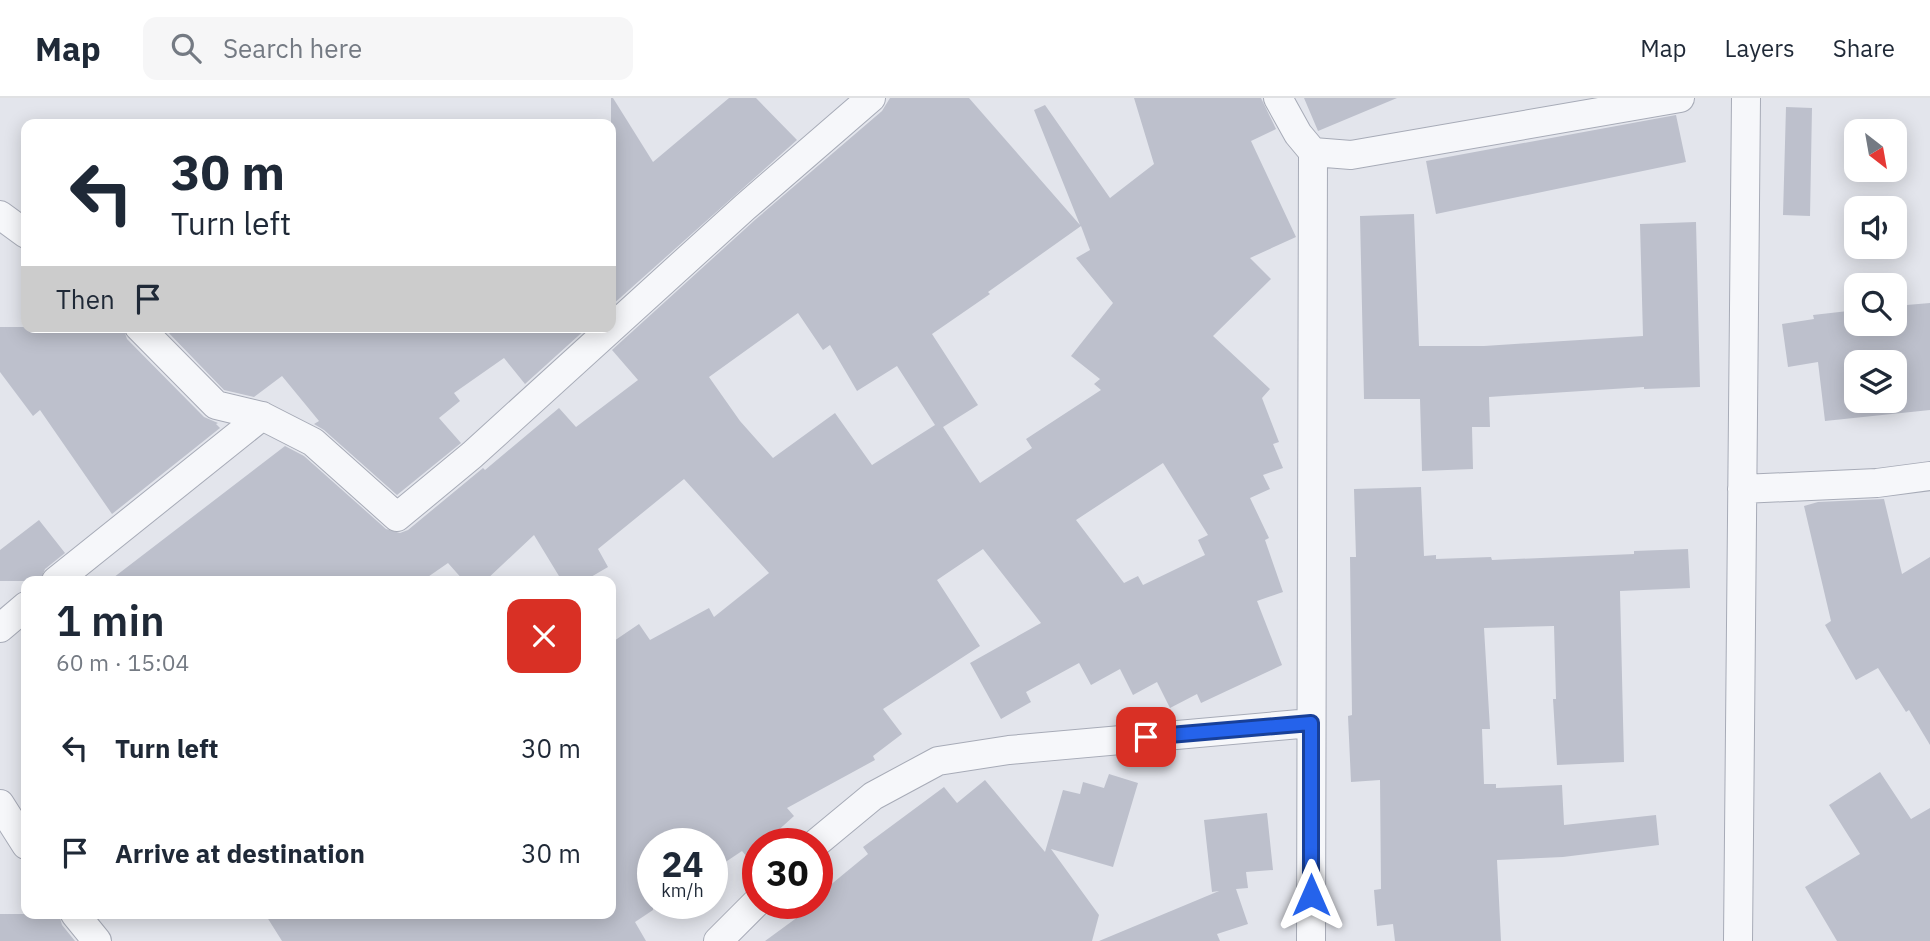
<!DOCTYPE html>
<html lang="en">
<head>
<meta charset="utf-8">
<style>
  :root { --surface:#fff; --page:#f6f6f7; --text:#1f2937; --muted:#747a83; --line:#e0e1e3 }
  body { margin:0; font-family:"IBM Plex Sans",sans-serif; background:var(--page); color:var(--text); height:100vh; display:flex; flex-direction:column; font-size:26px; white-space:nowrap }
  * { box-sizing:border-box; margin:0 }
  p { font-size:23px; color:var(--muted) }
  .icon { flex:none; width:38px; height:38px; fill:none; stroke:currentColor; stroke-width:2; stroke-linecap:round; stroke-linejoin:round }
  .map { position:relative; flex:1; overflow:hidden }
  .details { position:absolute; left:21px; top:478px; width:595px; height:343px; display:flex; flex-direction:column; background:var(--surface); border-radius:14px; box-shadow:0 4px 18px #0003 }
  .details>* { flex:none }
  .guide { position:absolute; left:21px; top:21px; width:595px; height:214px; border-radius:14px; box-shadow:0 4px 18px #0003; background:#fff; color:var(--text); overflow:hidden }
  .needle { width:46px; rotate:149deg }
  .tools { position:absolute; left:1844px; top:21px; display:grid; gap:14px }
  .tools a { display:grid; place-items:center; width:63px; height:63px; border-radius:14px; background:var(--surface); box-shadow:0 4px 18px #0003; font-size:35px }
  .speed { position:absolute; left:637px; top:730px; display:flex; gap:14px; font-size:35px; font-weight:700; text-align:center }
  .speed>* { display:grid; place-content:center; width:91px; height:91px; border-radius:50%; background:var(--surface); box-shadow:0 4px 18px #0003; line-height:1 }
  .speed small { font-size:18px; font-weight:400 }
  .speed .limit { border:10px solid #d22; background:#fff; color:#111 }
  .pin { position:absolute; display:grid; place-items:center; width:60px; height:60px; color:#fff; margin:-30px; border-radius:14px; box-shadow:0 4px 10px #0006 }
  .me { position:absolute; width:77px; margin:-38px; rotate:0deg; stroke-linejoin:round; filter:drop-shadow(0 0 5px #0008) }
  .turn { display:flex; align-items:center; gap:24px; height:147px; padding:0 35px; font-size:32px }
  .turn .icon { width:91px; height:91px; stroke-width:2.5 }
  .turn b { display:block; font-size:49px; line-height:60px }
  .then { display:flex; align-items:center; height:66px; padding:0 35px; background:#0003; gap:14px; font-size:26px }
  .round { display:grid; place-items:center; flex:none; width:74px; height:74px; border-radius:14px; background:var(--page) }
  .summary { display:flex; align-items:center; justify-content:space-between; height:119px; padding:0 35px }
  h1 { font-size:42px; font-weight:600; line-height:52px }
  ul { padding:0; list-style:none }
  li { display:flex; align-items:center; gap:21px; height:105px; padding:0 35px }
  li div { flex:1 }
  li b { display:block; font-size:26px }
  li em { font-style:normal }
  header { display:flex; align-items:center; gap:42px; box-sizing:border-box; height:98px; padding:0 35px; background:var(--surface); border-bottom:2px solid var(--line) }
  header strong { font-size:33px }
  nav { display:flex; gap:38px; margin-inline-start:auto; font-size:24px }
  .search { width:490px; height:63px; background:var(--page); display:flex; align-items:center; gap:18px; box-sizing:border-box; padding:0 24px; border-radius:14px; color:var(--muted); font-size:26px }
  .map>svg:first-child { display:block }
</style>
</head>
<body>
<header>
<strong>Map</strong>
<div class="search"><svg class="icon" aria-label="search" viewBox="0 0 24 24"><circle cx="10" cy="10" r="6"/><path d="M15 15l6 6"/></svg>Search here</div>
<nav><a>Map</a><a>Layers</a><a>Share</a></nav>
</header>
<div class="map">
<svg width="1930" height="843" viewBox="0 0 1930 843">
  <rect width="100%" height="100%" fill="#e3e5ec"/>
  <path fill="#bdc0cc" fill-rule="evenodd" d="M611 0H613L653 64 729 0H756L797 42 611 208Z
    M890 0H969L1080 127 1034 12 1045 7 1110 100 1154 66 1134 0H1261L1276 31 1251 43 1296 139 1250 160 1271 181 1213 238 1270 291 1262 300 1279 344 1273 346 1283 370 1263 377 1270 391 1250 400 1269 440 1265 442 1283 494 1257 503 1282 567 1201 605 1197 596 1170 610 1157 584 1133 597 1120 571 1091 587 1079 565 1026 594 1031 604 1001 621 970 565 1041 525 983 451 937 482 980 548 883 611 902 636 873 658 875 662 787 710 794 718 763 746H758V750L747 759 742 753 712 773V746H653V812L635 824 646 843H282L265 816H611V545L639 526 650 542 709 510 714 519 769 475 684 381 598 451 608 469 584 483H562L534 437 485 483H464L448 465 422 483H109L285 348 304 358 386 431 400 435 408 432 483 370 485 372 559 310 576 329 638 282 612 252 756 121 882 13ZM1081 128 1090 152 1076 160 1113 205 1071 258 1100 281 1094 286 1101 292 1026 341 1032 350 980 385 943 329 978 307 932 236 990 196 988 194ZM798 215 823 252 830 247 857 293 897 268 935 327 872 367 835 315 773 360 740 323 709 279ZM1163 365 1208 437 1198 442 1205 457 1143 487 1138 478 1124 485 1076 422Z
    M1304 0H1397L1318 33Z
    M1786 9 1812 10 1810 118 1783 117Z
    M1676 17 1686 64 1436 116 1426 63Z
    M1414 116 1419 248H1484L1643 238 1640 126 1696 124 1700 289 1644 291V289L1489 299 1490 329H1472L1473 371 1422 373 1420 301H1364L1360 118Z
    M1930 205V312L1825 323 1818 264 1788 269 1782 226 1814 221 1813 217 1857 212V226H1895V208ZM1857 264H1895V303H1857Z
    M0 229H123L127 241 204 319 218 325 216 326 220 330 112 416 40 312 33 318 0 274Z
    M163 229H588L525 286 504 260 454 295 460 303 439 320 461 345 397 397 324 332 314 326 319 323 282 278 254 299 224 292Z
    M1421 389 1424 458 1436 457V461L1491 459 1492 462 1634 456V453L1688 451 1690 490 1620 493 1624 664 1557 667 1553 601H1556L1554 528 1484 530 1490 631H1482L1484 686H1496V690L1562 687 1564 727 1656 717 1659 747 1563 759 1497 762 1501 843H1395L1393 826 1377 828 1374 792 1381 791 1380 682 1351 684 1348 618 1352 617 1350 459H1356L1354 391Z
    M1884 401 1902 476 1930 459V647L1909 612 1906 614 1878 570 1856 582 1825 527 1831 523 1804 408 1818 404Z
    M39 422 65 455 45 471 40 483H0V452Z
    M1880 674 1911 721 1930 710V843H1837L1805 789 1860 756 1829 707Z
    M1109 676 1138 685 1113 769 1051 751 1099 817 1092 843H765L817 805V798L868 756 863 749 944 689 957 705 985 682 1045 754 1063 692 1080 696 1083 684 1104 690Z
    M1267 715 1273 772 1246 774 1248 790 1236 791 1248 826 1217 836 1220 843H1099L1219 793 1212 794 1204 722Z
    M0 816H59L62 827 75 843H0Z"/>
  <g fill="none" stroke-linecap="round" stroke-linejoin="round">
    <defs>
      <path id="street" d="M1278 0 1298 36 1313 54 1311 843
        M1313 54 1351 57 1680 0
        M0 117 26 136
        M139 229 216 307 262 318 313 344 397 419 472 357 745 109 871 0
        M1742 391 1877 385 1930 378
        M56 483 262 318
        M0 530 26 508
        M0 706 26 747
        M815 746 873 698 938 663 1009 652 1311 625
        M75 816 97 843
        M718 843 758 803
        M1738 843 1746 0"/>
    </defs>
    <use href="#street" stroke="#a7abb7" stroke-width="30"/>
    <use href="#street" stroke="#f6f7fa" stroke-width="28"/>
  </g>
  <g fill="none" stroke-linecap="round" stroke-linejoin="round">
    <defs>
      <path id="route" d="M1146 639 1311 625V797"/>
    </defs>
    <use href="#route" stroke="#184099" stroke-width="18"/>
    <use href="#route" stroke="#2563eb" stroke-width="12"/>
  </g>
</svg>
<div class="tools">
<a><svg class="needle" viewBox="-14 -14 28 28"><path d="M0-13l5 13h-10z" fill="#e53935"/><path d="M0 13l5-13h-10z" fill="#747a83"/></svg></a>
<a><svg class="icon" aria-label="sound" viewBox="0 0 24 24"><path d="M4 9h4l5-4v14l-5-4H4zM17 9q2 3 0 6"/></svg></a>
<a><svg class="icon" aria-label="search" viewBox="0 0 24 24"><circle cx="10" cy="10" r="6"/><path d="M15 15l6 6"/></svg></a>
<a><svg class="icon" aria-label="layers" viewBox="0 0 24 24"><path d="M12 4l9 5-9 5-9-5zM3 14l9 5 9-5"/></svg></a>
</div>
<div class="speed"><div>24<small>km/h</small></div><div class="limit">30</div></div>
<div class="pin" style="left:1146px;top:639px;background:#d93025"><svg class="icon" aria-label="arrive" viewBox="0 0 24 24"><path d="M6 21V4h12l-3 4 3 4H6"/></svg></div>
<svg class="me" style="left:1311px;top:797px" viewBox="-20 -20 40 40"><path d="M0-17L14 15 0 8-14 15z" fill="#2563eb" stroke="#fff" stroke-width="4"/></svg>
<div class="guide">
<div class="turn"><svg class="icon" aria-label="left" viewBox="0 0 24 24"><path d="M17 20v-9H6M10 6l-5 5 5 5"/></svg><div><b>30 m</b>Turn left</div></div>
<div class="then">Then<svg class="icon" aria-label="arrive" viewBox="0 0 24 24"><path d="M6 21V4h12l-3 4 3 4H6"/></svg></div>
</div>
<section class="details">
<div class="summary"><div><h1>1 min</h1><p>60 m · 15:04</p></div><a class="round" style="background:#d93025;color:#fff"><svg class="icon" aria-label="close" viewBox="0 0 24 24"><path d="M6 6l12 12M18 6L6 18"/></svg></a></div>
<ul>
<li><svg class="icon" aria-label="left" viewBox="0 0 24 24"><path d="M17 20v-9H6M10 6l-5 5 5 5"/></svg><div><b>Turn left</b></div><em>30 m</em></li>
<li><svg class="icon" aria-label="arrive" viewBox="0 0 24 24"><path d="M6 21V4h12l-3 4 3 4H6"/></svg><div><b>Arrive at destination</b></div><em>30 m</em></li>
</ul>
</section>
</div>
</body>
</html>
